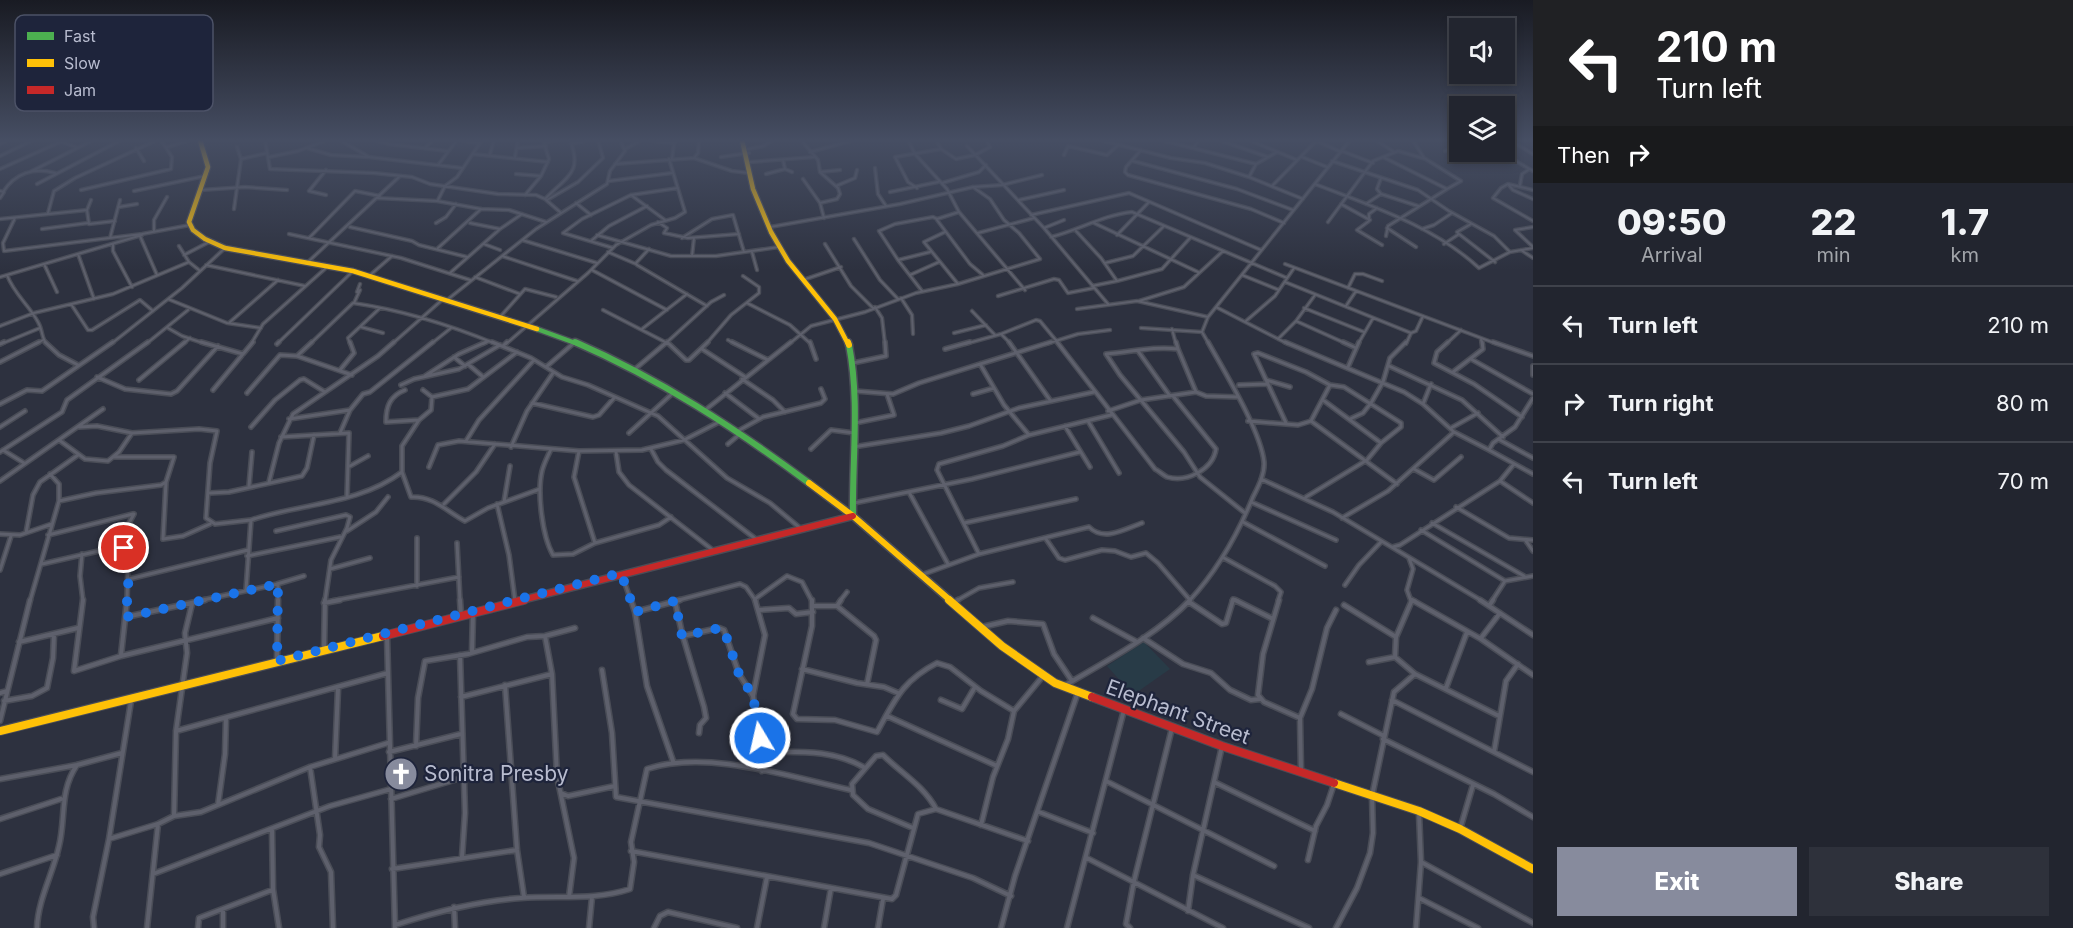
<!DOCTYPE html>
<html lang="en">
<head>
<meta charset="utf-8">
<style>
  :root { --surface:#22252f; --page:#2e313b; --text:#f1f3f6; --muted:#a2a5aa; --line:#3f424b; --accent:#878b9d }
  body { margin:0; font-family:Inter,sans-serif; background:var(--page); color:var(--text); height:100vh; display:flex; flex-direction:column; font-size:22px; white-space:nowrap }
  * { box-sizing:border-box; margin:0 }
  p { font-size:20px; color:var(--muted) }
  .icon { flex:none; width:33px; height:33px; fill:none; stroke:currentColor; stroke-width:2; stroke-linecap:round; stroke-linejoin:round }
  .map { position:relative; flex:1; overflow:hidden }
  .side { display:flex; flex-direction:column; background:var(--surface); width:540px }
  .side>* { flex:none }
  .top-card { background:#202124; color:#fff; overflow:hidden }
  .tools { position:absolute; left:1449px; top:18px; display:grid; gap:12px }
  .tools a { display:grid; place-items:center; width:66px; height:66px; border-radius:0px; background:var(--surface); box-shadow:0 3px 9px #0003,0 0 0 2px var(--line); font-size:30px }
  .pin { position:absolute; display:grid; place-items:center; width:51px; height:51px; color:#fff; margin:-26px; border:3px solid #fff; border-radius:50%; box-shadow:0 2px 6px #0007 }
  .me { position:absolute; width:66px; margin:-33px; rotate:351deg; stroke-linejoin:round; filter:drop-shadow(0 0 4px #0008) }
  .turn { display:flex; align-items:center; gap:21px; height:126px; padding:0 24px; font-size:27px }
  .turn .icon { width:78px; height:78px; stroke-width:2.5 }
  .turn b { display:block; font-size:42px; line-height:51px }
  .then { display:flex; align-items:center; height:57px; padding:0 24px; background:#0003; gap:12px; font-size:22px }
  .eta { display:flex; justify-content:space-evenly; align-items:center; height:102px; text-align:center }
  .eta b { font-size:36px; font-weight:800; line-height:42px }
  .button { display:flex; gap:12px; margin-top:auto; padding:12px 24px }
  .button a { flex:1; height:69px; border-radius:0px; background:var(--accent); color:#fff; font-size:24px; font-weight:800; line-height:69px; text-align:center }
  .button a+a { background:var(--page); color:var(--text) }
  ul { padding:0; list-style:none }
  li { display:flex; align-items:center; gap:18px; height:78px; padding:0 24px; border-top:2px solid var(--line) }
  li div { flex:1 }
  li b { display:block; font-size:22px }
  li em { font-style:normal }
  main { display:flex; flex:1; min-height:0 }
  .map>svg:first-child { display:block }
</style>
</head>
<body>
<main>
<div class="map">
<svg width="1533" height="928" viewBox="0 0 1533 928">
  <rect width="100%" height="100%" fill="#2d313f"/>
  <path fill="#283b47" d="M1144 642 1170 669 1133 695 1107 666Z"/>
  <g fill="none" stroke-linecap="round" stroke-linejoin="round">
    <defs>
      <path id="street-far2" d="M265 140 270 169 374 173 412 177 430 184 498 194 536 195 545 199 560 212
        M340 140 369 157 462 168
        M375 140 389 144 447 151
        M460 140 479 143
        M646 140 674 143
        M801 140 818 160 820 172 838 188 840 194 837 199 820 203 824 218
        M908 140 915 154 947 189 959 212 1025 290
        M936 140 941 149 956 159 975 155 990 147 986 140
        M1100 140 1171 158 1205 163 1249 177 1303 199
        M1161 140 1256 164 1277 152
        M1219 140 1268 157
        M1249 140 1297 160
        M1376 140 1394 152
        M1416 140 1414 142 1424 158 1461 181 1447 189
        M1455 140 1460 143
        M1510 140 1533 154
        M59 141 76 147
        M1317 141 1341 152
        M544 142 559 140
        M0 144 8 140
        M571 144 588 140
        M967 146 1044 228 1108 304
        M167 147 190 140
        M136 148 144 161
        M307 148 331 155 368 157
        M425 148 433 140
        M517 148 546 146
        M1193 148 1199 140
        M625 149 641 140
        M748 149 763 146 773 140
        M1141 150 1126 167 1125 172 1128 175 1251 209 1284 223
        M1342 151 1373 163
        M1445 151 1460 146
        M810 152 854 140
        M1473 152 1485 159
        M1500 152 1533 171
        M473 154 548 162
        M490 154 494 140
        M1064 155 1068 146 1107 155 1119 144
        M0 156 33 140
        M269 157 298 151 327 140
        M515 157 518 140
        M721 157 749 153
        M1302 157 1327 167
        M1383 157 1447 189 1388 226 1386 236
        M694 158 698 153 699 140
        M241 159 267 153
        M672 159 674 143 678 140
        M783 160 785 169 792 172
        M1133 161 1237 189 1293 210
        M1332 161 1418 190 1449 211 1494 236 1510 252
        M750 162 814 157
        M615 164 694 158 732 171 749 173
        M438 165 457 140
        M875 168 878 194 886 206
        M0 169 60 142
        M326 170 309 191 326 195
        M30 172 93 140
        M820 172 840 170
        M516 174 541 176
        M766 174 785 169
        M1249 177 1256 164
        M1381 178 1377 189 1381 194
        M803 179 820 203
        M609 181 672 173
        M942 183 979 172 986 165
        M37 184 121 140
        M1315 184C1371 206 1434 226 1479 268L1510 252 1533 248
        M1508 184 1501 188 1493 198 1533 221
        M1520 185 1522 174 1528 170
        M836 186 855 178 857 170
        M1272 186 1317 140
        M917 188 908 182 895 157 941 149
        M81 190 171 169 172 157 161 140
        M201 190 245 187 287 190
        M1533 190 1508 184 1513 190 1533 199
        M0 191 4 192 0 198
        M134 191 205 176
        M3 192C15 173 34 167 55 173
        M890 192 938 182
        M1381 194 1418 206
        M525 195 541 176 549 159 543 140
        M631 195 665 220
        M377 198 437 201 481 209 509 210 546 222
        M545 199C567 176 583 173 570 140
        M438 200 445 186 457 177 482 140
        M547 200 578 182 603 158 598 140
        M1019 200 1064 190
        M576 203 591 215
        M1341 204 1370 220
        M1366 204 1381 194
        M119 207 137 204
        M1377 208 1369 214V221L1357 230 1382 245
        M234 209 241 159 237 147
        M87 210 91 200
        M48 213 54 191 75 178 157 140
        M1031 215 1129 193 1261 250
        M15 218 3 243 4 251 142 234 190 225
        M0 219 87 210 89 224 115 221
        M937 220 970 264 983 275
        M658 222 667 228 664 233 688 238 739 234
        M1328 222 1373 161 1398 151 1426 159
        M436 223 446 217 456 204
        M470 223 500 229
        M1094 223 1198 272
        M350 227 412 241 419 245 467 257
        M770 227 900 204 973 187 1002 185 1042 175
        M1533 227 1515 230 1533 247
        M1044 228 1064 220
        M1387 228 1416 247
        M42 229 88 223
        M1422 229 1434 225 1452 213
        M154 231V220L167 197
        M1076 231 1101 258 1117 281 1092 286
        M945 232 924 242 958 284
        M978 233 1034 218
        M289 234 401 258 470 280
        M1459 234 1495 262
        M597 235 671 256H716L779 247
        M1117 235 1149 202
        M140 236 157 275
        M1051 237C1079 230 1103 215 1132 212L1287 278
        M110 238 120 200
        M309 238 355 191 380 196
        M682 238 712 219 733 215 744 252
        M854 239 880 280 898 299
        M522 240 597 263
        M591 241 609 226 647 206
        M113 244V251L132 287
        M484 244 500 250
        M825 244 851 286 873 308
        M1444 244 1459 234 1457 232 1471 224
        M179 246 189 262 199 270
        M438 248 481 209
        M613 248 563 233 582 219 631 195 678 188
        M649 249 636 263 637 265 707 306
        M1521 250 1533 258
        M608 252 636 264
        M752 252 757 270
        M78 254 94 299
        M184 255 209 242
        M502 256 577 281
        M692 256 694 238
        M898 260 879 231 895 224 933 217 937 219 959 212
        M308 262 400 176
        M1105 263 1133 256 1164 226
        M1285 264 1497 344
        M206 265 305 286
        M45 266 57 292
        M592 270 667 310
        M450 273 500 229 522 214
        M7 275C14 294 29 305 38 322 43 330 41 338 47 344
        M910 275 939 262
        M1242 275 1279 290
        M369 276 392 256
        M0 277 142 235
        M475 277 520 294
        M803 280 841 267
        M1117 281 1162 269 1190 238
        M1285 282 1411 333
        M1348 288 1355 274H1363L1382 281
        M922 291 898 260 930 252
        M357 292 360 284
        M998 296 1054 279 1059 280 1068 293 1094 288
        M901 298 912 315 913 334
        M168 299 227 323 261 328
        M447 300 536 229 607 184 610 171 625 151 620 140
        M1139 301 1184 287 1223 251
        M354 303 360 290
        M747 303 790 325 811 344
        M71 304 88 330H92L140 300 153 311
        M1346 306 1356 291
        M875 307 882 318 885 344
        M1216 307 1288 344
        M1304 308 1364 332
        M1077 309 1137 301 1208 317
        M603 310 669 344
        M972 311 995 335
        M500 317 525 289 556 297
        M1246 321 1275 296 1294 268
        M1296 321 1347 344
        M230 322 278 280
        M0 326 34 313 113 294 189 262
        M361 327 383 333
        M168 328 182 336 206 344
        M1141 328 1202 332
        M642 329 687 294
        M1172 329 1176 344
        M954 333 986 325
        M1001 334 1036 320 1040 321 1059 344
        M1278 339 1296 321 1315 295
        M728 340 735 344
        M1481 340 1483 344
        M1 344 40 328
        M36 344 43 340
        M111 344 182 288 225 248
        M146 344 188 310
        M183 344 190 338
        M251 344 263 324 327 267
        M277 344 353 271
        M310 344 353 303C402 310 450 325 496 344
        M350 344 348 338 380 308
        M392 344 442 300
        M431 344 451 328
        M483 344 489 341
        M506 344 588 273 616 245 651 225 675 218 685 212 669 159
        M573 344 575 342
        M665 344 711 302 724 295
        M706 344 731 315 759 293V287L743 276
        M789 344 811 326 865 312 916 293 958 284 1040 259 1019 233 1004 220 990 199 973 187
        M965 344 1001 334 1011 344
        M1046 344 1078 334 1110 330
        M1209 344 1202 332 1208 317 1350 140
        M1358 344 1373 318
        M1406 344 1411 333 1416 331 1423 316
        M1446 344 1461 330"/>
      <path id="street-far1" d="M45 342 59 355 78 365
        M201 342 243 354
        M492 342 531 358 562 377 588 385 658 416 727 478 770 503 800 528
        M667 342 686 360H689L708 342
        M732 342 768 360
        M810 342 816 359
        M1009 342 1050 400
        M1057 342 1155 469C1159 471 1163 475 1167 477 1187 483 1213 469 1216 449L1173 396
        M1176 342 1178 349
        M1285 342 1404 392 1423 404 1454 432 1489 450
        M1343 342 1356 348
        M1448 342 1437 352 1434 363 1474 384 1522 417
        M1493 342 1533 356
        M0 344 4 342
        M277 344 279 342
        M503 346 507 342
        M702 349 745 377
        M945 349 970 342
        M1138 351 1170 396
        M297 356 312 342
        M454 357 465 366
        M1471 359 1533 394
        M0 362 39 342
        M853 363 886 356 885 342
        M980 364 1004 405 1029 435
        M469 365 482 376
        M1389 366 1462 400 1503 437
        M1533 366V375
        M546 367 575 342
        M1348 367 1359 342
        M635 369 667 342
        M340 370 354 353 350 342
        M1453 372 1483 349 1482 342
        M425 376 459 354 486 342
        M97 377 125 389 171 394 177 391 218 346
        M742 379 773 400 785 412
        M139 380 185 342
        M1266 380 1290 387
        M401 385 414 379 459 369 500 345
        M1239 385 1267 384
        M213 390 253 342
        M405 390C390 396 386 406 386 422L419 420
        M423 390 432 397 468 389 517 352
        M855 391 893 394 919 383 1051 342
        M247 393 280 355 297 356 352 375
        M725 393 758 418
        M973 394 994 388
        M1238 397 1206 396 1196 392 1178 349C1154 346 1131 352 1106 354L1120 375 1184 452 1200 477 1245 513
        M1533 398 1515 427 1493 443 1489 450 1533 474
        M1323 400 1381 443
        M532 403 593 417 599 415 614 398
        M0 404 27 390 42 391 113 342
        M1423 404 1431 384
        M704 411 791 342
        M1108 411 1141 400 1196 392
        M289 419 350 410 363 394 370 392 433 342
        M1350 419 1363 413 1371 403 1383 382 1390 358 1406 342
        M1088 421 1119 473
        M1248 421 1298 425 1311 421 1397 484
        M1311 421 1330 385
        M855 423 894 415 887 394
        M1286 423 1254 354 1258 353 1306 372 1330 385 1344 387 1401 423V427L1381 443 1367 460 1306 497
        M1065 426 1090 467
        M0 427 25 411
        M251 427 275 400 300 380 304 379 325 392
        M1451 428 1478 413
        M736 432 763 417 821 403 825 399 821 389
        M132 433 199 429 217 431 210 463 206 518 215 524 251 520 246 590
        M340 433 350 410
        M629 433 674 392
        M281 437 349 433 347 496
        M59 440 85 459 108 461 119 452 132 433 97 426 79 427
        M1500 440 1533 458
        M466 441 479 420 534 360
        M728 444 740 434
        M511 447 527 411 553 373
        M853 447 941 433 969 426 1019 408 1094 392
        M551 449C548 456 544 463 542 471 537 492 542 536 553 555L573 554 595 543 659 525 671 517
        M651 449 658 462 666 470 757 540
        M811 449 831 430 854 433
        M3 450 24 463
        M579 451 574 477 595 543
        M0 452 62 412 67 400 148 342
        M616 452 619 472 629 485 714 551
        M350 466 368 456
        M429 467 438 445 459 441 579 451 642 450 684 440 721 421
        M1414 469 1434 480 1461 457
        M402 472 411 497C434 496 446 511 465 521L488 508 540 489
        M1261 479 1333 512 1482 601
        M0 481 103 409
        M1500 481 1533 503
        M166 482 163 539 183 536 210 524
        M269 482 279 443 293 414 378 356 394 342
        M249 486 252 452
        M210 493 229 492 302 476 307 468 314 435
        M910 494 948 564
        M59 501 96 493 161 485 166 482 174 457H113
        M504 502 510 466
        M1251 502 1336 540
        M854 503 972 479 1080 452
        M444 504 476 472 495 444
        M497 504 509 555 515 601
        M1456 507 1509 538 1533 540
        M1342 518 1388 491 1454 432
        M251 520C302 503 358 505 402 472V446L419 420 431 410 432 397
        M1243 522 1325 566
        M964 523 1076 499
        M1432 523 1524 576
        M1421 530 1505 581 1533 576
        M276 531 346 515 350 517 347 528 331 560 325 601
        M347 531 376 512 388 497
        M26 533 33 495 40 482 78 455
        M0 534 20 535 52 524
        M48 535 133 514
        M417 538V586
        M1046 539 1059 558 1065 560 1102 550 1115 551 1131 557 1146 553 1158 563 1190 600
        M1526 541 1533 551
        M457 543 460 601
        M1393 547 1400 545 1500 481 1514 464
        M82 554 80 576 83 601
        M979 554 937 470 939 464 1003 446 1029 435 1111 415
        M247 556 340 537
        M1224 558 1275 586 1281 592 1278 601
        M1409 558 1413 569 1407 590 1411 601
        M42 564 125 545
        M330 569 370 558
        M0 570 11 536
        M622 575 631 601
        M921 575 979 554 1089 527C1104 542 1125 529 1142 523
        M129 579 248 550
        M277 584 304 576
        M1345 585 1359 565 1381 542
        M755 599 787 576 802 582 812 601
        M1412 600 1415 601
        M30 601 59 501V484L50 474
        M127 601 128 562 123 553 128 525 134 514
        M198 601 278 584V601
        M332 601 459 577
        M675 601 740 584 746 587 756 601
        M840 601 847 592
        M956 601 979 588 1013 582
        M1189 601C1218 570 1237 536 1253 497 1258 487 1265 474 1264 462 1261 431 1224 371 1208 342
        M1232 601 1233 599 1238 601
        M1492 601 1505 581"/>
      <path id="street" d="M83 600 74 671 121 656 278 618
        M460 600 461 615
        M631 600 635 612 647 686 673 761
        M755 600 765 635 753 696 762 771
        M812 600V626L793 714 797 719 835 720 877 732C895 700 902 681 937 663L950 667 981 691 1014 711
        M1235 600 1273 619
        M1279 600 1263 654 1258 695 1264 702 1300 718
        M1412 600 1481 639 1533 675
        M1480 600 1533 635
        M675 601 682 633 704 707 706 718 700 725 699 733
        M1189 602 1222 624 1226 623 1233 600
        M324 603 340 600
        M953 603 958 600
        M1344 605 1396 637
        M813 606H837L874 636 876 640 867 684
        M837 606 841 600
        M1489 606 1493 600
        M759 610 789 608 796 614 813 612
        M635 612 680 600
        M126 617 205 600
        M1093 618 1137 642
        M982 627 1008 621 1043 624 1054 654 1072 681
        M387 636 395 928
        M545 636 552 674 557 776 574 858 569 897
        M683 636 719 628 724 630 739 674 753 696
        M1143 638 1183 664 1211 673 1230 690 1251 700 1260 699
        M1481 638 1500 613
        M19 642 78 628
        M324 649 325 600
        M472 652 473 613
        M121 655 127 600
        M460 655 465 813 462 857
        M1395 657 1415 674 1499 716
        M1395 657 1396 637 1412 600
        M277 661 278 600
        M1369 662 1395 657
        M802 669 857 683 884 687 898 693
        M602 670 612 733 616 797 869 843 973 878 1011 896
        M505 685 517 850 524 897
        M1064 686C1106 661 1157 635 1190 600
        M1446 688 1467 632
        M0 693 7 691
        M461 697 552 674
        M941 700 962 709 975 687
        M1392 700 1533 772
        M4 701 32 696 47 688 53 658 54 634
        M1341 714 1384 736
        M887 716 997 766
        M0 721 30 600
        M176 731 388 673
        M1383 739 1494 794 1533 817
        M416 746 418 698 425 661 468 654 527 637 545 636 575 628
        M389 752 461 734
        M762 752C798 752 833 749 865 768
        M1494 752 1506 681 1518 664
        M335 759 338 689
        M310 767 320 835 319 847 331 872 333 928
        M1301 771 1300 718 1312 689 1327 628 1336 610
        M0 779 77 765 122 753
        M1106 781 1274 866
        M1214 782 1315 831
        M561 793 568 796 615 786
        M391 799 464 777
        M218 805 225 754 226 718
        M1039 812 1093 833
        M174 816 176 731 187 653 185 633 192 604
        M0 819 61 799
        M981 825 993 777 1008 739 1014 711 1043 676
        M913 828 868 809 853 795 852 784 876 756 883 755C901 773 924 786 936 809
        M272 829 273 889 279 928
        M1460 829 1473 785
        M109 839 158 824 174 816 201 812 310 767 388 743
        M631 851 892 899 896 895 918 814 936 809 1028 841
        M1087 858 1223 928
        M1308 860 1316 826 1327 805 1334 784
        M1421 862 1533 923
        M392 869 517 850
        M0 874 57 855
        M153 874 330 806 391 789
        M1193 875 1309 928
        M1419 898 1478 928
        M454 907 455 928
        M223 909V928
        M1188 911 1193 875 1222 746
        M395 925C436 912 477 901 521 898 558 895 594 901 630 889L634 862 631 842 647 769C707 749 790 777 851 790
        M37 928C38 899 53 874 59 846 66 818 59 791 77 765
        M94 928 93 917 109 839 131 701
        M147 928 158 824
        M198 928 199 918 272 890
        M589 928 592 897
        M654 928 660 916 668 912 737 928
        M757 928 767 877
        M824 928 831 888
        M878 928 883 899
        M1001 928 1015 876 1078 692
        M1067 928 1124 710
        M1130 928 1126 924 1134 881 1172 728
        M1336 928 1357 888 1370 853 1373 833 1372 796 1394 692 1415 674
        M1416 928 1421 862 1419 813"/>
      <path id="fast-far1" d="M537 329 578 344"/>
      <path id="fast" d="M575 342C660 379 735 428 809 483
        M849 345C860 402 852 459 853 516"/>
      <path id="slow-far2" d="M200 140 208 167 189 222 193 230 205 239 225 248 353 271 537 329
        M742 140 753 189 771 232 788 261 835 319 848 344"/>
      <path id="slow-far1" d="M848 342 849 345
        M809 483 853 516 951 601"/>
      <path id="slow" d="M949 600 1002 646 1055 683 1092 697
        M0 731 383 636
        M1334 783 1419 811 1460 829 1533 869"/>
      <path id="jam-far1" d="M518 601 853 516"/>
      <path id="jam" d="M383 636 524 600
        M1092 697 1222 746 1334 783"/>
    </defs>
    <use href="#street-far2" stroke="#4a4d57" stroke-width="4.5"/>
    <use href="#street-far1" stroke="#4a4d57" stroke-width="6"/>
    <use href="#street" stroke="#4a4d57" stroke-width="7"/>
    <use href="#fast-far1" stroke="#4a4d57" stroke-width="7"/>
    <use href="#fast" stroke="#4a4d57" stroke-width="9"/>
    <use href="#slow-far2" stroke="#4a4d57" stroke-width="7"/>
    <use href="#slow-far1" stroke="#4a4d57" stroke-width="9"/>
    <use href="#slow" stroke="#4a4d57" stroke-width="10"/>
    <use href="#jam-far1" stroke="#4a4d57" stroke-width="9"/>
    <use href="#jam" stroke="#4a4d57" stroke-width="10"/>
    <use href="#street-far2" stroke="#5e606c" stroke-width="2"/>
    <use href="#street-far1" stroke="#5e606c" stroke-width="3"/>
    <use href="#street" stroke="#5e606c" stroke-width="4"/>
    <use href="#fast-far1" stroke="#4caf50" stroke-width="4.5"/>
    <use href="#fast" stroke="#4caf50" stroke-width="6"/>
    <use href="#slow-far2" stroke="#ffc107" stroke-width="4.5"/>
    <use href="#slow-far1" stroke="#ffc107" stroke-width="6"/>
    <use href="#slow" stroke="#ffc107" stroke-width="8"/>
    <use href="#jam-far1" stroke="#c62828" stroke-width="6"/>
    <use href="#jam" stroke="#c62828" stroke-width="8"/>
  </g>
  <linearGradient id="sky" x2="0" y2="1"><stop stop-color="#191b23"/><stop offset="0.52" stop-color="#464e63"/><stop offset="1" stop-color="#464e63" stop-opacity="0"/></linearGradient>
  <rect width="1533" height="270" fill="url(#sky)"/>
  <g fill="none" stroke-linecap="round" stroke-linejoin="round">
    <path stroke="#1a73e8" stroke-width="10" stroke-dasharray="0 18" d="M124 548 129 571 126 617 278 584 277 661 621 573 635 612 675 601 682 636 720 628 724 630 739 674 753 696 760 738"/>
  </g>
  <defs>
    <symbol id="church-disc" viewBox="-11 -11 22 22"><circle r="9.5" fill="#878b9d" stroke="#1e243b"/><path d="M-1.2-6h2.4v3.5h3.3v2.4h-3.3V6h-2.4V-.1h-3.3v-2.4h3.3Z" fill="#fff"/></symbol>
  </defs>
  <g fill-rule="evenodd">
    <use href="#church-disc" x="382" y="755" width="38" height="38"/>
  </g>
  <g text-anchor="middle" stroke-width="4.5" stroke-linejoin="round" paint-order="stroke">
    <g font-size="21" fill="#b8bccf" stroke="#1e243b">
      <text transform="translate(1178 712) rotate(20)" y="7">Elephant Street</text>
    </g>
    <g font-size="21" fill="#b8bccf" stroke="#1e243b" text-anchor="start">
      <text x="424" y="781">Sonitra Presby</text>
    </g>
  </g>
  <rect x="15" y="15" width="198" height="96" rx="9" fill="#1e243b" stroke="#4c5267" stroke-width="1.5"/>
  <rect x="27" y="32" width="27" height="8" fill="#4caf50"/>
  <rect x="27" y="59" width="27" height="8" fill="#ffc107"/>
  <rect x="27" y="86" width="27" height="8" fill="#c62828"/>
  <g font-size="16" fill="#b8bccf">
    <text x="64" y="42">Fast</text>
    <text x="64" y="69">Slow</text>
    <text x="64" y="96">Jam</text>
  </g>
</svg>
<div class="tools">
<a><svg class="icon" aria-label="sound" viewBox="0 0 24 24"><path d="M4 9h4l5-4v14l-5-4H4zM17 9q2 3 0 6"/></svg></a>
<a><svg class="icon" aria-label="layers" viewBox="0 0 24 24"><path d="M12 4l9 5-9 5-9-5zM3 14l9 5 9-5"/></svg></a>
</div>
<div class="pin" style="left:124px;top:548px;background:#d93025"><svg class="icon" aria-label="arrive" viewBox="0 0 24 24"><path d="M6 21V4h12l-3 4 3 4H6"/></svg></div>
<svg class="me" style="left:760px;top:738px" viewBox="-20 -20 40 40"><circle r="17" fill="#1a73e8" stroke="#fff" stroke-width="3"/><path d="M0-11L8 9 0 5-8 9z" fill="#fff"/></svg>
</div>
<section class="side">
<div class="top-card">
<div class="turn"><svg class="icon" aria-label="left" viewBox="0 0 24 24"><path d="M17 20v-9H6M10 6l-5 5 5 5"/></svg><div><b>210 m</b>Turn left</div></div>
<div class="then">Then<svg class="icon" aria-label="right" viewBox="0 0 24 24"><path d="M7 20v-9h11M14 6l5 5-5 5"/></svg></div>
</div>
<div class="eta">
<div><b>09:50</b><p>Arrival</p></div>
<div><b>22</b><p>min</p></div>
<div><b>1.7</b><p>km</p></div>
</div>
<ul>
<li><svg class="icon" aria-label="left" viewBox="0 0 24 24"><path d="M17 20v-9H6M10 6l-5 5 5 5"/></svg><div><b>Turn left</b></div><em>210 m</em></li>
<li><svg class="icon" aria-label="right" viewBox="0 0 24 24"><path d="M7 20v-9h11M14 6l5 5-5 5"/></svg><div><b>Turn right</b></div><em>80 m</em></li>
<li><svg class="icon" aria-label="left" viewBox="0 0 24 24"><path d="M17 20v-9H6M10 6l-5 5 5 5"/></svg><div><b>Turn left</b></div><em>70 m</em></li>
</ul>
<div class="button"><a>Exit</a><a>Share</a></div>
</section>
</main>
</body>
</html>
